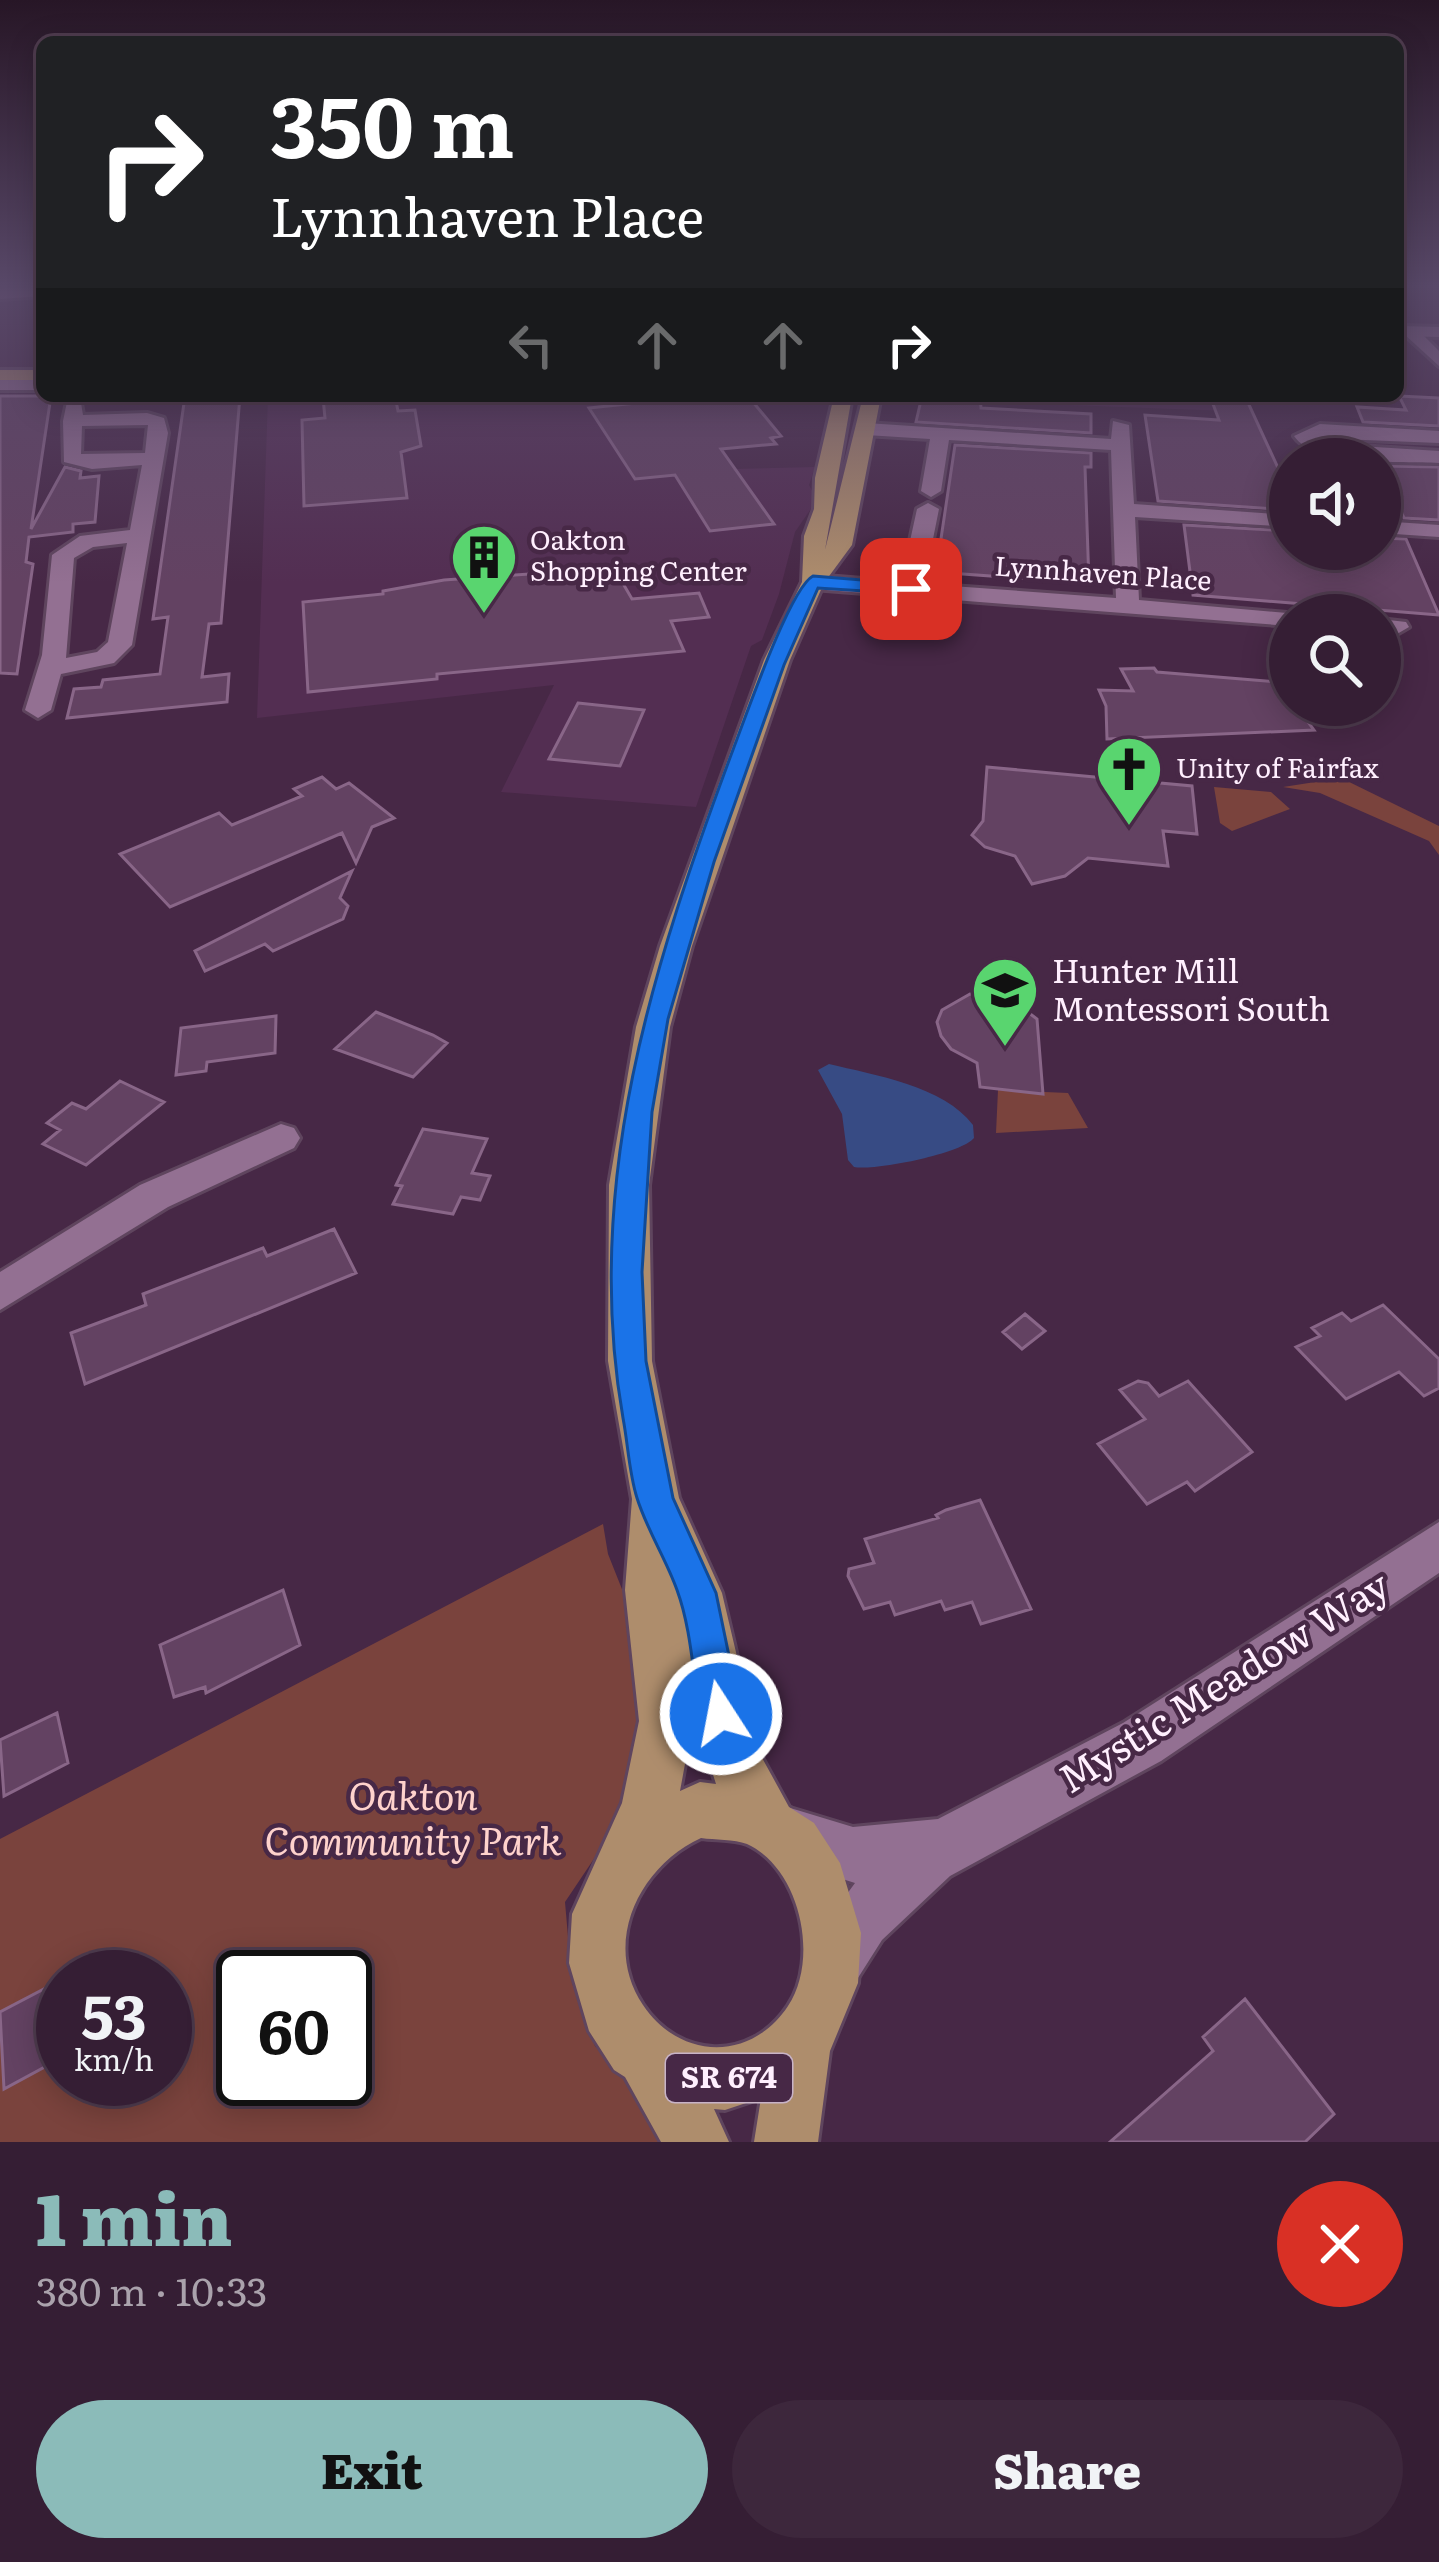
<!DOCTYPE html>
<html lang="en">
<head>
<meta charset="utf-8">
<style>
  :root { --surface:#351e34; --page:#3d273c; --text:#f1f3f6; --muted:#aaa2ac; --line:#4f3c4f; --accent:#8bbbb9 }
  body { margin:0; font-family:Literata,serif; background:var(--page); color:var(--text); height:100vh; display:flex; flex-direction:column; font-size:45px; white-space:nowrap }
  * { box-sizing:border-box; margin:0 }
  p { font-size:39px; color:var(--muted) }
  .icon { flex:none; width:66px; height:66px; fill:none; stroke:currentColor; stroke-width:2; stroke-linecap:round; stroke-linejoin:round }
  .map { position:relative; height:2142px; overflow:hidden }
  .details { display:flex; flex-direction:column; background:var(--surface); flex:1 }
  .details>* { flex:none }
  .hud { position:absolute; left:36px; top:36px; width:1368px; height:366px; border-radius:18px; box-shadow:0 6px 30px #0003,0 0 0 3px var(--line); background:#202124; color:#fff; overflow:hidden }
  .controls { position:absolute; left:1269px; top:438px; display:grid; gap:24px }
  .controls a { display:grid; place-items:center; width:132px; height:132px; border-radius:50%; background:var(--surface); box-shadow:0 6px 30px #0003,0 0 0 3px var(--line); font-size:60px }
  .speed { position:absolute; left:36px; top:1950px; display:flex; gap:24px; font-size:60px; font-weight:700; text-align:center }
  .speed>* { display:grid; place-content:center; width:156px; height:156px; border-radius:50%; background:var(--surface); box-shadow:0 6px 30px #0003,0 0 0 3px var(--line); line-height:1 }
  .speed small { font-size:30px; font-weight:400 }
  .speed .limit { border:6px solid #111; border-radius:18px; background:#fff; color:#111 }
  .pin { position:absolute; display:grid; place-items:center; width:102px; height:102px; color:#fff; margin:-51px; border-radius:24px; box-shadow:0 6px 18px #0006 }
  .me { position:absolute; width:132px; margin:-66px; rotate:349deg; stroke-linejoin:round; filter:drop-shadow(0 0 9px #0008) }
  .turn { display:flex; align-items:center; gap:42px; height:252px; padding:0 36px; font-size:54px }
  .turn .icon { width:156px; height:156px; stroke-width:2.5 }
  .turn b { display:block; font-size:84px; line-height:102px }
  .lanes { display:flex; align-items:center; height:114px; padding:0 36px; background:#0003; justify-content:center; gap:60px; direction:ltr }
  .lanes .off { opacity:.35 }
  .round { display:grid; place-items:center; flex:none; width:126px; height:126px; border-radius:63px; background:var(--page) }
  .headline { display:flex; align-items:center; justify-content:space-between; height:204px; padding:0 36px }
  h1 { font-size:72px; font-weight:800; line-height:90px; color:var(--accent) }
  .action { display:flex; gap:24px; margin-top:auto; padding:24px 36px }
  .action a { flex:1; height:138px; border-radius:72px; background:var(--accent); color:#111; font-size:48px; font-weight:800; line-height:138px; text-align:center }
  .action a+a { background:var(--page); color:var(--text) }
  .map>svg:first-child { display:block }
</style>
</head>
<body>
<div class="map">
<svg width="1439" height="2142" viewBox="0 0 1439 2142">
  <rect width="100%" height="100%" fill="#472846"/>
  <path fill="#532e52" d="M268 396H680L734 469 815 467 809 485 817 500 795 532 779 594 762 640 751 646 696 807 501 792 554 685 257 718Z
    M1245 396 1253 412 885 398 886 396Z"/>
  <path fill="#7a433d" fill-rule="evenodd" d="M1341 778 1439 826V855L1429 841 1320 793 1283 787Z
    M1214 787 1271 792 1290 809 1232 831 1220 823Z
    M998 1090 1068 1093 1088 1128 996 1133Z
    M603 1524 608 1554 641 1637 653 1696 622 1817 565 1902 572 1983 595 2046 638 2089 676 2142H0V1839ZM63 1977H165V2079H63ZM243 1977H345V2079H243Z"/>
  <path fill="#374b84" d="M829 1064C874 1075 944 1086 973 1125L974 1138C961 1154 874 1171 854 1167L848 1160 842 1114 818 1070Z"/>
  <path fill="#634262" stroke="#896688" stroke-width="3" d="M0 396H51L31 529 65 467 81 471 80 478 99 476 95 522 73 524V532L29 537 26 562 33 564 17 674 0 673Z
    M185 396H240L221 623 209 624 202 677 229 674 227 702 67 718 74 689 101 687 103 680 160 674 168 617 153 619Z
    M395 396 398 411 415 410 421 446 401 452 407 498 304 506 302 420 325 418 323 398Z
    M703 396H748L781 436 771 438 776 444 721 449 774 524 710 531 675 475 635 479 589 408Z
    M922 396H980L981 408 1091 414V433L916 422Z
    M1210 396H1245L1290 494V510L1158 501 1145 415 1219 420Z
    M1399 396 1439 398V426L1363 422 1357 407 1406 410Z
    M955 445 1091 453V467H1085L1089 583 936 572Z
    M1382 466 1439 467V520L1404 518Z
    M1184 525 1290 531V549H1316L1319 556 1336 549H1380V538L1406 539 1439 615 1193 595Z
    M614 568 632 599 699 593 709 617 671 621 684 651 437 674V679L308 692 303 602 383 594V591L444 580Z
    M1154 668 1157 672 1279 682 1290 705H1296L1314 730 1107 739 1106 706 1099 690 1133 691 1121 669Z
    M578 703 644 710 620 766 549 759Z
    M987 767 1192 786 1197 834 1163 831 1168 866 1088 858 1065 876 1032 884 1015 856 985 847 972 835 983 821Z
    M322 777 336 789 349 783 394 818 372 827 356 863 342 833 170 907 120 854 219 813 232 825 302 796 294 789Z
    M352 871 340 898 348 906 343 919 273 951 265 944 205 971 195 951Z
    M970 994 1009 998 1037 1019 1043 1094 980 1087 977 1063 951 1049 941 1036 937 1022 942 1010Z
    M376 1012 433 1035 447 1043 413 1077 335 1049Z
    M276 1016 275 1053 207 1062 206 1071 176 1075 181 1028Z
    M120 1081 164 1102 86 1165 43 1144 60 1130 47 1123 72 1103 86 1109Z
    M423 1129 487 1139 472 1173 490 1176 480 1200 461 1197 453 1214 393 1204 402 1186 396 1185Z
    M334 1229 356 1273 85 1384 71 1333 146 1305 143 1294 263 1248 267 1256Z
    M1383 1305 1439 1359V1388L1424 1396 1399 1372 1346 1399 1296 1347 1320 1336 1312 1328 1342 1313 1351 1321Z
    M1025 1314 1045 1331 1022 1349 1003 1332Z
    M1138 1381 1148 1383 1159 1396 1188 1381 1252 1452 1195 1491 1187 1482 1147 1504 1098 1444 1145 1419 1120 1390Z
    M980 1500 1031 1609 981 1624 972 1602 945 1610 941 1601 895 1615 890 1602 864 1609 848 1576 849 1569 874 1563 865 1539 938 1518 936 1515 946 1510Z
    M283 1590 300 1645 206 1693 205 1687 174 1697 160 1645Z
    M57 1713 68 1763 4 1796 0 1740Z
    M63 1979V2057L4 2089 0 2012Z
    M1245 1999 1334 2114 1305 2142H1110L1213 2051 1203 2037Z"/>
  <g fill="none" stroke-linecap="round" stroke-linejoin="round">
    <defs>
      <path id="street" d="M42 286V296L0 299V289Z
        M1404 328H1416L1439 351V366L1404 334Z
        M0 380H42V390H0Z
        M68 397H80L83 415 147 413 164 418 168 433 132 645 114 663 61 674 51 710 38 718 25 710 42 655 52 555 80 536 130 530 142 465 92 469 64 462 63 421ZM148 425 145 453 81 454 82 426ZM127 543 108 642 97 652 66 658 74 558 93 547Z
        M1113 421 1129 425 1134 504 1290 515V527L1135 517 1139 600 1298 614 1290 615V626L813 589 802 582 813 575 901 582 917 509 928 503 939 509 924 584 1116 598 1111 450 949 440 941 491 931 497 921 491 930 439 866 435 857 429 866 423 1111 439Z
        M1320 424 1439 431V443L1315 438 1327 444 1439 451V463C1402 461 1315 467 1294 436Z
        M1380 521 1439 525V537L1380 533Z
        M1380 619 1406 622 1409 627 1397 634 1380 633Z
        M281 1124 294 1128 300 1138 294 1148 168 1207 0 1310V1272L140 1185Z
        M1439 1522V1573L1161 1761 950 1876 882 1940 856 1981 835 1990 814 1981 805 1960 814 1939 855 1883 767 1855 759 1835 767 1815 787 1807 853 1827 938 1819 1123 1723Z"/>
      <path id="secondary" d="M1398 326 1439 327V337L1398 336Z"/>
      <path id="primary" d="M0 370H42V380H0Z
        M834 396H852L825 550 863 396H881L852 545 824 583 790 660 692 946 670 1027 649 1185 652 1361 679 1498 722 1593 760 1754 789 1807 814 1823 840 1863 861 1933 858 1983 830 2051 818 2142H754L761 2098 725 2110 714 2109 729 2142H661L625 2077 614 2070 589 2031 569 1963 572 1914 622 1803 639 1721 625 1590 632 1499 608 1361 609 1185 636 1027 660 946 764 660 802 582 804 536 814 509 815 478ZM684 1661 694 1715 716 1784 700 1782 680 1791 693 1721ZM701 1838C715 1840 734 1839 747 1844 800 1868 820 1958 788 2006 750 2063 679 2059 643 2005 601 1942 640 1866 701 1838Z"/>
    </defs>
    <use href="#street" stroke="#5f455e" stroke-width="6"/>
    <use href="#secondary" stroke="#5f455e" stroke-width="6"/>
    <use href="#primary" stroke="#5f455e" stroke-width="6"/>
    <use href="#street" fill="#937092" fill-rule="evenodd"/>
    <use href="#secondary" fill="#937092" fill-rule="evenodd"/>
    <use href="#primary" fill="#ae8d6c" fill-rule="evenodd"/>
  </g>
  <linearGradient id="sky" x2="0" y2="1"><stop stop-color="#271626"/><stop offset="0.49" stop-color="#584868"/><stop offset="1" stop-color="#584868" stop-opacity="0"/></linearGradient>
  <rect width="1439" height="583" fill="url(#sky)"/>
  <path fill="#1a73e8" stroke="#114b97" stroke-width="3" d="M813 576 911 584 920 589 911 594 818 588 784 665 714 862 668 1019 652 1112 642 1272 646 1361 673 1498 716 1593 741 1714 735 1729 721 1735 706 1729 700 1714C693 1674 691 1628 677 1590 666 1559 647 1530 637 1498 629 1473 628 1444 623 1418 582 1183 653 964 734 747 746 716 790 588 813 576Z"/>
  <defs>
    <symbol id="building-pin" viewBox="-11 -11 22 30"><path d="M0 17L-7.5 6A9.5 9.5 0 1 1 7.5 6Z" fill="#59d56f" stroke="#472846"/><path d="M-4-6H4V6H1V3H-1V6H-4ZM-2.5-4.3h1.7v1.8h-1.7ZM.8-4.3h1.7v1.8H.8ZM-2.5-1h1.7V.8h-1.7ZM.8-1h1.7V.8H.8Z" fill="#111"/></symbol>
    <symbol id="church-pin" viewBox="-11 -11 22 30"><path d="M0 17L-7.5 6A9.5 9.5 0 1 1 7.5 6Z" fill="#59d56f" stroke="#472846"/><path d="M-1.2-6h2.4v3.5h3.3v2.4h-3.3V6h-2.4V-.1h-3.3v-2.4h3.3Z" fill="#111"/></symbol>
    <symbol id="school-pin" viewBox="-11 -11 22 30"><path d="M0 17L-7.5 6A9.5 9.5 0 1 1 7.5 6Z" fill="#59d56f" stroke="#472846"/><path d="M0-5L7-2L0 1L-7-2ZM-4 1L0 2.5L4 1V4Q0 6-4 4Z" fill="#111"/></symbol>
  </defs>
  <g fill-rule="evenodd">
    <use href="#building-pin" x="446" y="519" width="76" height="104"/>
    <use href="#church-pin" x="1091" y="731" width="76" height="104"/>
    <use href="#school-pin" x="967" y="952" width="76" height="104"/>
  </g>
  <g text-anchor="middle" stroke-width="9" stroke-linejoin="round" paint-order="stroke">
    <g font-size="27" fill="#ffeffe" stroke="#472846" text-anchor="start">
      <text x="530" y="550">Oakton<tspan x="530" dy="31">Shopping Center</tspan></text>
      <text x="1176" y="778">Unity of Fairfax</text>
    </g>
    <g font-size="27" fill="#ffeffe" stroke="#472846">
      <text transform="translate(1103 574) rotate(4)" y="9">Lynnhaven Place</text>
    </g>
    <rect fill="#472846" stroke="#c8b3c7" stroke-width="3" x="666" y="2054" width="126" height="48" rx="9"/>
    <g font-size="30" font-weight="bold" fill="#ffeffe">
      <text x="729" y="2088">SR 674</text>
    </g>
    <g font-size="33" fill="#ffeffe" stroke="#472846" text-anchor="start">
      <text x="1052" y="983">Hunter Mill<tspan x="1052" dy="38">Montessori South</tspan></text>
    </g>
    <g font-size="39" fill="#ffeffe" stroke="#472846">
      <text transform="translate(1224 1682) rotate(-32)" y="14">Mystic Meadow Way</text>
    </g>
    <g font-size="39" font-style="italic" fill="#fed2cc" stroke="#472846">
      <text x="413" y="1810">Oakton<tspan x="413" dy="45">Community Park</tspan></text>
    </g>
  </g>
</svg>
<div class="controls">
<a><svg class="icon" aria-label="sound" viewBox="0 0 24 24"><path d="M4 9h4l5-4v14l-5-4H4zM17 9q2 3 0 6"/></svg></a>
<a><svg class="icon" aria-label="search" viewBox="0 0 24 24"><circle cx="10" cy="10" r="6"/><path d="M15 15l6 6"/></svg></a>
</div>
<div class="speed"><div>53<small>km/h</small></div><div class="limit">60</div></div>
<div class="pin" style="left:911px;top:589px;background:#d93025"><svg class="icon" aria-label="arrive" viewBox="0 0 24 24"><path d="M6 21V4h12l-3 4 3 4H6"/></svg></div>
<svg class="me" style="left:721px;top:1714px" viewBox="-20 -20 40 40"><circle r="17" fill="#1a73e8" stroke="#fff" stroke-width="3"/><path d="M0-11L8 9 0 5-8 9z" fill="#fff"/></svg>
<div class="hud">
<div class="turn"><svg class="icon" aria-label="right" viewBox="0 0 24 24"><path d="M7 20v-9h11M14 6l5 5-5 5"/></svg><div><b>350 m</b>Lynnhaven Place</div></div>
<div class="lanes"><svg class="icon off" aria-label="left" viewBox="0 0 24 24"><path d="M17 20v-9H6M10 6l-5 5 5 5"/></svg><svg class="icon off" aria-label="ahead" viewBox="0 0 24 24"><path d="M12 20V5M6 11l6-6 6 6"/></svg><svg class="icon off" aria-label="ahead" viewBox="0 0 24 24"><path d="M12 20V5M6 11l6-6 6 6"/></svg><svg class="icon" aria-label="right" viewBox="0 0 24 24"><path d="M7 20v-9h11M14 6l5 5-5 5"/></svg></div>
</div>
</div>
<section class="details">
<div class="headline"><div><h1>1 min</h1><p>380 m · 10:33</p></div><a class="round" style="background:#d93025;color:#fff"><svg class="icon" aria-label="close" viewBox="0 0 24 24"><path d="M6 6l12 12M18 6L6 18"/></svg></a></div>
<div class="action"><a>Exit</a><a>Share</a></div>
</section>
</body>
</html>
